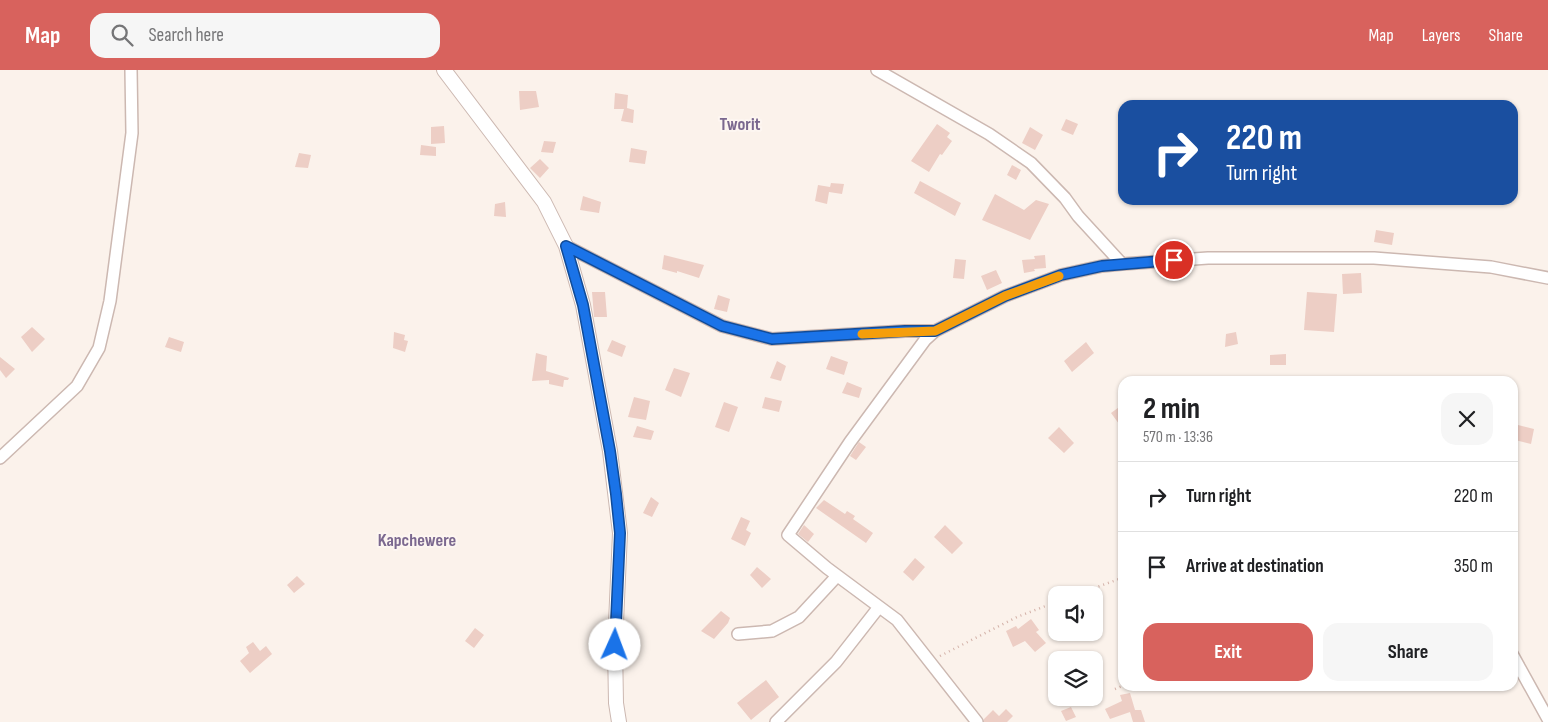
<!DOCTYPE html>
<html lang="en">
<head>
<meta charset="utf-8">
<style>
  :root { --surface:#fff; --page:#f6f6f6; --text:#202124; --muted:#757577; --line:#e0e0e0; --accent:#d8625d }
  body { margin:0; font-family:"Sofia Sans Condensed",sans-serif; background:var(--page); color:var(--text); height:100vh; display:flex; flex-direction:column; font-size:19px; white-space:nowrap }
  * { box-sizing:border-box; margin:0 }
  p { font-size:16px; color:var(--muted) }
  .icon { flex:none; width:28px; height:28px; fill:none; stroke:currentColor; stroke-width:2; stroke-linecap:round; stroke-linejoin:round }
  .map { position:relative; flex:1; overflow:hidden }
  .details { position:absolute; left:1118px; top:306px; width:400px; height:315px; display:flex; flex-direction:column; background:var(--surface); border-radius:15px; box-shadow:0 1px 4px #0004 }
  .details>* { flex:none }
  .banner { position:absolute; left:1118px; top:30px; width:400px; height:105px; border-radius:15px; box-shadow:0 1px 4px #0004; background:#1a4fa0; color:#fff; overflow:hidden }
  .fabs { position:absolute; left:1048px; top:516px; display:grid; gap:10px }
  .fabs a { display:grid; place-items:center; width:55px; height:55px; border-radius:10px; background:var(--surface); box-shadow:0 1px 4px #0004; font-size:25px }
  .pin { position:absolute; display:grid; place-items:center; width:42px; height:42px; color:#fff; margin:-21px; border:2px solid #fff; border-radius:50%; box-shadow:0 1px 5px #0007 }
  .me { position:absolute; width:55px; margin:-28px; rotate:2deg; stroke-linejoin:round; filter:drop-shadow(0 0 4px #0008) }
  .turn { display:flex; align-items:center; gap:18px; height:105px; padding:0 25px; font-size:22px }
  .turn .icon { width:65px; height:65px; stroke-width:2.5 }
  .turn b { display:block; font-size:35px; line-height:42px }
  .round { display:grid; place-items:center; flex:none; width:52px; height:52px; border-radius:15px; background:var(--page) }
  .summary { display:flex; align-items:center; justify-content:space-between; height:85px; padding:0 25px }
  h1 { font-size:30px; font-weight:700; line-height:38px }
  .action { display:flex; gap:10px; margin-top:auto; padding:10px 25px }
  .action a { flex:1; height:58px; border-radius:15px; background:var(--accent); color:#fff; font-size:20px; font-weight:700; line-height:58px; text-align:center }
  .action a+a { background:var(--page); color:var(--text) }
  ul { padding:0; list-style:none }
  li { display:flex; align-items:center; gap:15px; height:70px; padding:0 25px; border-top:1px solid var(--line) }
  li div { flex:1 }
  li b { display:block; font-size:19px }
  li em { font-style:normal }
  header { display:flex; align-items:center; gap:30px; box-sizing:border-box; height:70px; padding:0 25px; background:var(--accent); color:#fff }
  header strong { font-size:24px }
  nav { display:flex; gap:28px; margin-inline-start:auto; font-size:18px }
  .search { width:350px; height:45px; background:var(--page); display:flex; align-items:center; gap:12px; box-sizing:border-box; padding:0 18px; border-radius:15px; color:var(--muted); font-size:19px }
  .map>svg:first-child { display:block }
</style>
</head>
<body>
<header>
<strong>Map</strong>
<div class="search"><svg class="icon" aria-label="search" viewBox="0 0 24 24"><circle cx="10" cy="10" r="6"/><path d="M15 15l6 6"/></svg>Search here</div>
<nav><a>Map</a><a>Layers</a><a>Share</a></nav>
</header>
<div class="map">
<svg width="1548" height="652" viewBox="0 0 1548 652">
  <rect width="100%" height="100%" fill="#fbf2eb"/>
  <path fill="#edcec5" d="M519 21H536L539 37 520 40Z
    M615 23 628 25 627 38 634 40 633 53 621 51 624 39H614Z
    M1066 49 1078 54 1073 65 1061 60Z
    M937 54 950 63 947 67 952 71 942 85 940 84 929 102 911 91Z
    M444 56 445 73 431 74V57Z
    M1030 57 1043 65 1035 80 1022 73Z
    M544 71 556 72 553 83 541 82Z
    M421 75 436 77V86L420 85Z
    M631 78 647 81 645 94 629 92Z
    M299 83 311 85 308 98 295 97Z
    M540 89 549 98 540 108 530 98Z
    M1012 95 1021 100 1016 110 1007 105Z
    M920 111 961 133 955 146 914 123Z
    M831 113 844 114 842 124 829 122 827 134 815 131 818 115 830 117Z
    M995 124 1024 140 1036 130 1049 134 1030 170 982 150Z
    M583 126 601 132 599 143 580 140Z
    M505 132 506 147 494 146 495 134Z
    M1376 160 1394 163 1392 175 1374 172Z
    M664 185 704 195 699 208 677 201V203L662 199Z
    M1045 185 1046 198 1034 199 1035 201 1024 203 1022 190 1035 189 1034 186Z
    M955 189 966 190 964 209 953 208Z
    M996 200 1002 213 987 220 981 206Z
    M1361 203 1362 223 1343 224 1342 204Z
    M592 222H605L607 247H594Z
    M1307 222 1337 224 1334 262 1304 260Z
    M718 225 730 229 727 242 714 239Z
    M32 257 45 269 32 282 21 267Z
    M394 262 405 265 404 270 408 271 405 282 393 278Z
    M1236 262 1238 274 1225 277 1226 264Z
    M169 267 184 272 181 282 165 277Z
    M612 270 626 276 622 287 607 281Z
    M1086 272 1094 283 1072 302 1064 291Z
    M536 283 547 286 546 301 569 308 568 310H564L563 317 549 314V310L532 311Z
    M1286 284V295H1270V285Z
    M831 286 848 292 844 305 826 299Z
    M0 287 15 299 6 308 0 300Z
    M777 291 786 296 781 311 770 308Z
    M674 298 690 303 681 327 665 320Z
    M847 312 862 318 859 328 842 323Z
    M634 327 650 331 646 350 628 347Z
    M765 327 782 331 779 342 762 338Z
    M724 332 738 337 729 362 715 357Z
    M1122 335V358L1111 343Z
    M1518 355 1534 359 1531 374 1515 370Z
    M637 356 654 361 651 370 633 367Z
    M1059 357 1074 373 1064 383 1048 368Z
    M859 372 866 377 856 390 850 386Z
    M651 427 659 433 652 447 643 443Z
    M824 430 845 444 847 441 855 446 853 449 873 463 866 473 816 438Z
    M741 447 750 451 746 460 751 463 745 476 731 469Z
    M804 455 814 464 808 472 798 464Z
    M945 455 963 473 952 484 934 467Z
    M915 488 925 497 913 511 903 502Z
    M757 497 771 509 762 518 750 505Z
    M297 506 305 514 294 523 287 515Z
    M721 541 730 548 728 553 714 569 701 561Z
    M1031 549 1039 560 1036 562 1046 573 1035 582 1025 571 1013 577 1006 561 1016 556 1018 559Z
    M475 558 484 565 474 578 465 571Z
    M253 572 260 581 266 576 272 584 250 603 240 591 249 583 246 577Z
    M766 610 779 627 751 650 737 633Z
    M1130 623 1135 640H1134H1141L1145 652H1133L1130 642 1110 649 1105 639 1122 631 1120 625Z
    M1071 637 1076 647 1066 651 1061 641Z
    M1006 639 1013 646 1007 652H984V649L993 640 999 646Z"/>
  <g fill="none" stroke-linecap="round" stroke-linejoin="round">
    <defs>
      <path id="minor" d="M877 0 989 64 1031 93 1065 128 1078 146 1122 194
        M566 176 722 256 772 269 905 261H935L1005 226 1061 205 1102 196 1122 194 1208 188H1374L1491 197 1548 208
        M935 261 925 270 850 372 788 465 827 498 897 550 977 652
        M0 388 77 316 99 278 110 231 132 63 131 0
        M738 564 772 561 799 547 837 506
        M1512 584 1548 649
        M776 652 836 592 879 537"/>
      <path id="tertiary" d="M444 0 544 132 566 176 583 235 610 381 620 463 615 575 616 633 619 652"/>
    </defs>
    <use href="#minor" stroke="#ccb8b1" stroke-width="14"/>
    <use href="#tertiary" stroke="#ccb8b1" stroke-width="16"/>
    <path stroke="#d3b1a8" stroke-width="2.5" stroke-dasharray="1 4" stroke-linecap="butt" d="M1075 525 1122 508
      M940 586 1017 547 1056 532
      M1115 619 1122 616"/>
    <use href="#minor" stroke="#fff" stroke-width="11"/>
    <use href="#tertiary" stroke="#fff" stroke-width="14"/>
  </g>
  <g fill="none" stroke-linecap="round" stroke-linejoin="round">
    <defs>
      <path id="route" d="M615 575 620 463 616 424 610 381 583 235 566 176 722 256 772 269 905 261H935L1005 226 1061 205 1102 196 1174 190"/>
    </defs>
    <use href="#route" stroke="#114b97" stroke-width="12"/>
    <use href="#route" stroke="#1a73e8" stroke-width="9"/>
    <path stroke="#f59e0b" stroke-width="9" d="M862 264 935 261 1005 226 1059 206"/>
  </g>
  <g text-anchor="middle" stroke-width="4" stroke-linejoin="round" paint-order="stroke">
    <g font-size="18" font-weight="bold" fill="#7b688f" stroke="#fdf6f1">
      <text x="740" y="60">Tworit</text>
      <text x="417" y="476">Kapchewere</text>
    </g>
  </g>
</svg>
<div class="fabs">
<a><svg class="icon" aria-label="sound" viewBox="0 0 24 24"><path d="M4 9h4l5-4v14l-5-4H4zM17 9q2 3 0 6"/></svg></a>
<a><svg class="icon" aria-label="layers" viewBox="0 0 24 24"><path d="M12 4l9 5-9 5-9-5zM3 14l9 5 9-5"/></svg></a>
</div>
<div class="pin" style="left:1174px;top:190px;background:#d93025"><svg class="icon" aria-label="arrive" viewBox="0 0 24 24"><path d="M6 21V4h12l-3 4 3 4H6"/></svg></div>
<svg class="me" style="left:615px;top:575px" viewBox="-20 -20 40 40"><circle r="19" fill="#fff"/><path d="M0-13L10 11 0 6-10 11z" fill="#1a73e8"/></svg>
<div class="banner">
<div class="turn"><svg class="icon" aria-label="right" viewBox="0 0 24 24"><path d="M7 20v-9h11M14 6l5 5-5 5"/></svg><div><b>220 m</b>Turn right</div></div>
</div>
<section class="details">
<div class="summary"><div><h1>2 min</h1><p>570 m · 13:36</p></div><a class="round"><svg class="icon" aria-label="close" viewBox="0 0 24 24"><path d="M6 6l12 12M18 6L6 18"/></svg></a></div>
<ul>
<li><svg class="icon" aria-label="right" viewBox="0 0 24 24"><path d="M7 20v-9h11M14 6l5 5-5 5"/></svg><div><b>Turn right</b></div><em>220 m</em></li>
<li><svg class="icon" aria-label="arrive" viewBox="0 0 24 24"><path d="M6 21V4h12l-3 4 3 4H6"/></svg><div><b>Arrive at destination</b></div><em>350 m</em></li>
</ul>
<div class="action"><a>Exit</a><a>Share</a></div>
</section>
</div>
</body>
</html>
